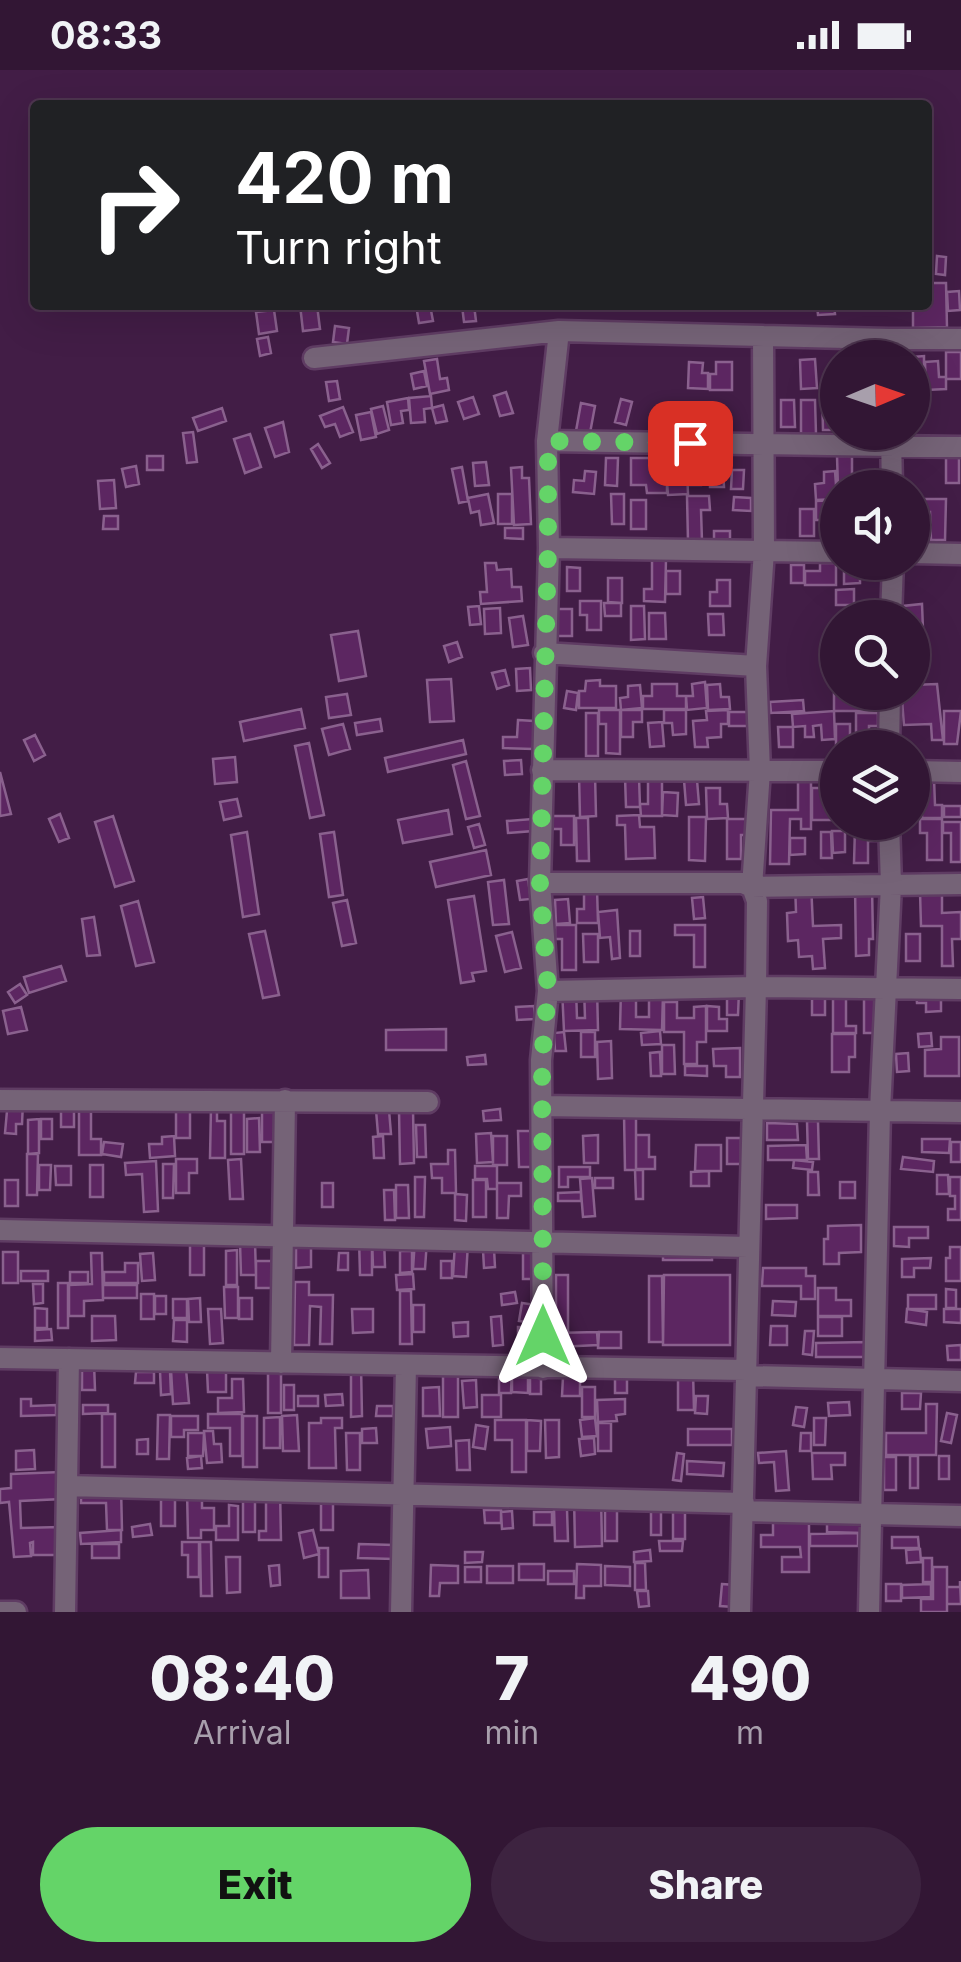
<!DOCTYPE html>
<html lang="en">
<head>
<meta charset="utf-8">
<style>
  :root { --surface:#321634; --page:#3d2340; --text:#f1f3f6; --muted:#a89fac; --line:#4d354f; --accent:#64d468 }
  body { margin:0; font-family:Inter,sans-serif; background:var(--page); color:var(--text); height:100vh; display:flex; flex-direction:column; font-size:38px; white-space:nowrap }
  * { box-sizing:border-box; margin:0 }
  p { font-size:32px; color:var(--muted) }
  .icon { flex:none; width:55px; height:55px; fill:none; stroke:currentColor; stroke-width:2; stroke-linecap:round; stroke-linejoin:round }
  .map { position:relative; height:1542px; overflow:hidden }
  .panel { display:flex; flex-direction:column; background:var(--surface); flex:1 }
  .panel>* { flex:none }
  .guide { position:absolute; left:30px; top:30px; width:902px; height:210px; border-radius:10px; box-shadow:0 10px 40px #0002,0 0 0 2px var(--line); background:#202124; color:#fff; overflow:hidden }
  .needle { width:65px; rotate:88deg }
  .tools { position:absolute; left:820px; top:270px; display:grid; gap:20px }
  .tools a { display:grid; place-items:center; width:110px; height:110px; border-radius:50%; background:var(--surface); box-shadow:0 10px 40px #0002,0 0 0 2px var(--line); font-size:50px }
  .pin { position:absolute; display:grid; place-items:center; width:85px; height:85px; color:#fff; margin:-42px; border-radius:20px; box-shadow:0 5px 15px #0006 }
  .me { position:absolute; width:110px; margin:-55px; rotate:0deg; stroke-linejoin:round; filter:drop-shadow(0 0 8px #0008) }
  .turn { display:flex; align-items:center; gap:35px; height:210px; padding:0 40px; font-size:45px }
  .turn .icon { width:130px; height:130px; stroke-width:2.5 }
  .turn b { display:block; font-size:70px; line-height:85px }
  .eta { display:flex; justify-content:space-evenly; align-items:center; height:170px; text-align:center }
  .eta b { font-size:60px; font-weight:800; line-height:70px }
  .button { display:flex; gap:20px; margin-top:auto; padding:20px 40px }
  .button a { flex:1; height:115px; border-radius:60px; background:var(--accent); color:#111; font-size:40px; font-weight:800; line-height:115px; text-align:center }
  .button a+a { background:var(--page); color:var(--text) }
  .status { display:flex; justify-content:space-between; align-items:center; height:70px; padding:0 50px; background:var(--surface); direction:ltr }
  .status svg { height:28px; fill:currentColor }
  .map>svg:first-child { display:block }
</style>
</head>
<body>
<div class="status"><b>08:33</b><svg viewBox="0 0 49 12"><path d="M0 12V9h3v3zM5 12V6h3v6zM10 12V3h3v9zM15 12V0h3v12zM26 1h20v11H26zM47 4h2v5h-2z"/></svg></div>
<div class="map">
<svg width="961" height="1542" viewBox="0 0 961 1542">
  <rect width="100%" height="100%" fill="#421d46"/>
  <path fill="#5c2661" stroke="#8a618e" stroke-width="2.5" d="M937 186 946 187 945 205 936 204Z
    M928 213H946L947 257 913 258V235H928Z
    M959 221 960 240 948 241 947 222Z
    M300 235H317L320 259 303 261Z
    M416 235H430L433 251 419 253Z
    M474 235 476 251 464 252 462 236Z
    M817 235H834L835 244 818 245Z
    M274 240 277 261 259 264 256 242Z
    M335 256 349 258 347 274 333 272Z
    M268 267 271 283 260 286 257 269Z
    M946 282H961V309H946Z
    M924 286V303L914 304 913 287Z
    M437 289 440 309 447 308 449 320 430 324 424 291Z
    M815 289 817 318 801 319 800 290Z
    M938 291 939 307H946V319L926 320 925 292Z
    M689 292 703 293 702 303H708V319L688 318Z
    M716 292H732V320H710V304H716Z
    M424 301 427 316 414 319 411 304Z
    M337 311 340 329 329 331 326 312Z
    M837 321 838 360H823L822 322Z
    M506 322 513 343 500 346 494 326Z
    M431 326 432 338 424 339 425 352 411 353 409 328Z
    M473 327 479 344 464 349 458 332Z
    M408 328 409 340 401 341 403 353 391 355 387 332Z
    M621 329 632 332 626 355 615 352Z
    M781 330H794L795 357H781Z
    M801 330H815L816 364H801Z
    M581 333 595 336 590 363 576 361Z
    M443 335 447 351 436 353 432 338Z
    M383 336 389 360 377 364 371 339Z
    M343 337 353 362 340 367 335 354 325 357 320 346Z
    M222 338 226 351 198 361 193 348Z
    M371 342 376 367 361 370 356 345Z
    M283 352 289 382 275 387 265 358Z
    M193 362 197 392 187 393 183 363Z
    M250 364 261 397 245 403 234 369Z
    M318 374 330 393 322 398 311 379Z
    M689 384H702L701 415H689Z
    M147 386H163V400H147Z
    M837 386H852V418H838Z
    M946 386H959V413H946Z
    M606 388H618L617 416 605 415Z
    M631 388H659L660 411H667V423H647L646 415H631Z
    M486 392 489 415 475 416 473 393Z
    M136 396 139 414 126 417 122 399Z
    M710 396H723L724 417H710Z
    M462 397 468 431 459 433 452 399Z
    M522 397V408H529L531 454 514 455 511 398Z
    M674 400H687L688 424 668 425 667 412H674Z
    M732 400H744L743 419H731Z
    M585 401 596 402 594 424 573 422 574 410 584 411Z
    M835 401 837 429 816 430 815 414 824 413V402Z
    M114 410 116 438 100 439 98 411Z
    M488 424 494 453 481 455 479 441 471 443 468 428Z
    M498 424H512V454H498Z
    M611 424H624V454H612Z
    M687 426H709L710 440H701L702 471H688Z
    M734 427 751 428V441L733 440Z
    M923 429H946L945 470H931L930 442H923Z
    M631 430H646V459H631Z
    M836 430V450H816V431Z
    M800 439H814V466H800Z
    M104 446H118V459H103Z
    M505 458H523V469L505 468Z
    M714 461H730V472H714Z
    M652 489H666L665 532 644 531V519H652Z
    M485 493H496L497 500 511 499 512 517H521L522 531 481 534 480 522H487Z
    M820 493H836V515H805V501H820Z
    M791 495H804V513H791Z
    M567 497 580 498V521H567Z
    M666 501H680V524H666Z
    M844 502H860V513L844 514Z
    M608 508H622V533L608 532Z
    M717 510H730V536H710V522H717Z
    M854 519V535H836V520Z
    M580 531H601V560H587V545H580Z
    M604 533H621V546H605Z
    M922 534 923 559 912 560V548H903V536Z
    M479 536 481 554 470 555 468 537Z
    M631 536H644L645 569 631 570Z
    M500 538 501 563 485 564 484 539Z
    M557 539H572V566H557Z
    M649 543H665L666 569H649Z
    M708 544H723L724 565H709Z
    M523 546 528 575 513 577 509 548Z
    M358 561 366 606 339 611 331 565Z
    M457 572 462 587 449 592 444 576Z
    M530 598 531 620 517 621 516 599Z
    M505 600 509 615 497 619 492 603Z
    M451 609 454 651 430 652 427 610Z
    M600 610V616H616V638H579V621H585L586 611Z
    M705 612 707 638 687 640 686 626H693L692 614Z
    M652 614H677V626H686V639H643V626H652Z
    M720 614 721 627H729L730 639 708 640 707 615Z
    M937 614 943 670H932L931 654 904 655 902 630 908 629 912 615Z
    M640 615 642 638 621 640 620 628 628 627V616Z
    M567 621 578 623 576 640 564 638Z
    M834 621 856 622 857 629 874 630V641H834Z
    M347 624 351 645 329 648 326 627Z
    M803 630 804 641 771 643 770 632Z
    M301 639 305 658 244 671 240 652Z
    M599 640H620V684L606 683V654H599Z
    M621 640H642V652H633V667H621Z
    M664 640H686V664L673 665 672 653H664Z
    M728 640V654H721V667L707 668 708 677H695L693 651 707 650 706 641Z
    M834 641 835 669 822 670 821 655 813 656 814 667H805V656L793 657 792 644Z
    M944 641H961L957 674H944Z
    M729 642H749L750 656H729Z
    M586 643H598V686H586Z
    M856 643H878V656H869V674H856Z
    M380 649 382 661 357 665 355 653Z
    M518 650 534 651 533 679 503 678V667H517Z
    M662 652 664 676 650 677 648 653Z
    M343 654 350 679 329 685 322 659Z
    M836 654H850V678L836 679Z
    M778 657H793V677H779Z
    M35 665 45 685 34 691 24 670Z
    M463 670 466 684 388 702 385 688Z
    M309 673 324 745 310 748 295 676Z
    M235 687 237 712 215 714 213 689Z
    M521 690 522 704 505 705 504 691Z
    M466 691 480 746 466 749 453 695Z
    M0 702 11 744 0 746Z
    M595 704 596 746 580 747 579 705Z
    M648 704H662V746H641L640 734H648Z
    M625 707H639L640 737H626Z
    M921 708H934L935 735H942V748H922Z
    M798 709H811V759H801V749H790L789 794H770L771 740H798Z
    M684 710H697L699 734 686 735Z
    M912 717H920L921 738H912Z
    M706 718H720V734H727L728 748 707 749Z
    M812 718H825V738H832V750H812Z
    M663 722 678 723 677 746 662 745Z
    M237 729 241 746 224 750 220 732Z
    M944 736H961V747H944Z
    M448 740 452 764 403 773 398 750Z
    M60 744 69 768 59 772 49 749Z
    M639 745 640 757H654L655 788 626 789 625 755H617V746Z
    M113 746 134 811 115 817 95 752Z
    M552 746H574V775H561V759H552Z
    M689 747H706L705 791 689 790Z
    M576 748H588L589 791H577Z
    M532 749 533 761 508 763 507 751Z
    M727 749H748V765H741V789H727Z
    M920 749H942V790H927V763H920Z
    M943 752H961V792H951V763H943Z
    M479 754 485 775 474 778 468 757Z
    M855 758H876V771H868V793H854Z
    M832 761H845V782L833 783Z
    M247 762 259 844 243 847 231 765Z
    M334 762 343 825 329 827 320 764Z
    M821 762H831L832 788H821Z
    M790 768H805V784L790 785Z
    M486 780 491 805 436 817 430 792Z
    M528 809 531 829 520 830 517 811Z
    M504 810 509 854 493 855 488 812Z
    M795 813H811L813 856 841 855V868L823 869 825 898 813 899 812 886 799 887 798 870 788 871 787 843 796 842Z
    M855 816H872L873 869H869V885L856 886Z
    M584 818H597L598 853H577V839H584Z
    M920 822H942V843L961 842V869H952L953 896H942V856H921Z
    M474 826 486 901 472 903 474 911 461 913 448 830Z
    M703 827 705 848 694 849 692 828Z
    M568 829 570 853 556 854 555 830Z
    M347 830 356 873 342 876 333 833Z
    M138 831 154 892 136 896 121 836Z
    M617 840 620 888 612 889 610 867 600 868 598 842Z
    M94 847 100 885 87 886 82 849Z
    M555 855H576V900H562V869H555Z
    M675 855H705V897H694V865H675Z
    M265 861 279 925 263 928 249 864Z
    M630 861H640V886H630Z
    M512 862 521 898 505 902 496 866Z
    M583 864H598V892H584Z
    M906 864H920V891H906Z
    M61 896 66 911 29 923 24 907Z
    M20 914 27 925 15 933 8 922Z
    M597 917 598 960 564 961 562 919H576L577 948H585L584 918Z
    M621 919H636V947H649V924L663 925 662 960 620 959Z
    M916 919H941V941L926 942V933H917Z
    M727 921H739L738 945H727Z
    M812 921H825V945H812Z
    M833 921H846V956H856V963H833Z
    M864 921H877L878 963H864Z
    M664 932H677V948H694V937L706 936V972H697V994H684V962H664Z
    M534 936 535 949 517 950 516 937Z
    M707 936 719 937V949H727V961H707Z
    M21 937 27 960 8 964 3 941Z
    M446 959V980H386V960Z
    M660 961 661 974 642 975 641 963Z
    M564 962 566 981H555L554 963Z
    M581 962H595V987H581Z
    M931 963 932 976 919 977 918 964Z
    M832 964H855V987H849V1002H832Z
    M941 967H959V1006H925V980L941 979Z
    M611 971 612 1008 598 1009 597 972Z
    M662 975H674L675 1004H662Z
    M740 978V1007H726V996H714L713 979Z
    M660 982 661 1006H651L650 983Z
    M908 983 909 1001 897 1002 896 984Z
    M485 985 486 994 468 995 467 987Z
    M685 996H707V1006L685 1005Z
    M8 1030 23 1032 22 1054H16V1064L5 1063Z
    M61 1034H74V1057H61Z
    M176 1034H190V1068H176Z
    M79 1036H91V1069H101V1085H79Z
    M211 1037H217V1051H225V1088H210Z
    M231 1037H244V1084H231Z
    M413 1039 414 1093 400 1094 399 1040Z
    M500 1039 501 1050 484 1051 483 1041Z
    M376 1040H389L391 1064H378Z
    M262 1042H276V1072H262Z
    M624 1044H636V1100H625Z
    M259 1048 260 1082H247V1049Z
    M39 1049V1083L28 1084V1050Z
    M41 1049H52V1069H41Z
    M807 1051H818L819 1089H808Z
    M767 1053 797 1054 798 1070H767Z
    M416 1055H425L426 1087H417Z
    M518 1061H532L539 1097H519Z
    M491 1063 493 1092 477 1093 476 1064Z
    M598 1065V1093H584L583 1066Z
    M636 1065H649V1087H655V1099H636Z
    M174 1066 175 1086 150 1088 149 1074H162V1067Z
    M383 1066 384 1088H374L373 1067Z
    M493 1066H507V1095H493Z
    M727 1068H741V1094H727Z
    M922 1069H950L949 1083 922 1082Z
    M104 1072 123 1074 121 1087 102 1084Z
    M951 1072H961V1092H951Z
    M696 1075H721V1101H695Z
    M806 1075 807 1090H768V1076Z
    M448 1080H455L456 1123H442V1108H432L431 1094H448Z
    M27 1084H38L37 1125H27Z
    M903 1087 934 1091 933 1102 901 1099Z
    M176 1089H197V1103H189V1123H176Z
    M241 1089 243 1129H230L228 1090Z
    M794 1090 813 1092 812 1100 793 1098Z
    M156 1091 158 1141 144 1142 142 1104 126 1105 125 1093Z
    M163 1094H174L173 1128H163Z
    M39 1095H51L50 1120H39Z
    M90 1095H103V1127H90Z
    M55 1096H71V1115H56Z
    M475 1096H497V1119H488L487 1109H475Z
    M559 1097H590V1107H568V1117H559Z
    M635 1100H643V1129H636Z
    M709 1101V1116H691V1102Z
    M808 1102H818L819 1125H808Z
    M937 1105H948L949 1124H937Z
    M415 1107H425L424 1147H415Z
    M950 1107H961V1150H948V1139H955V1126H950Z
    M592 1108 595 1146 583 1147 580 1109Z
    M595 1108H613V1118H595Z
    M5 1110H18V1136H5Z
    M473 1110H486V1147H473Z
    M840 1112H855V1128H840Z
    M322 1113H333V1137H322Z
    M497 1113H521V1126H509L508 1148H497Z
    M396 1115H408L409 1148H396Z
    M384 1120H394L395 1150H385Z
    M581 1122V1131H558V1123Z
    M455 1124 467 1125 466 1151 455 1150Z
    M766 1135H797V1148L766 1149Z
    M861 1155V1182L839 1183V1194H824V1169H828V1156Z
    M894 1157H928V1168H909V1177L894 1176Z
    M359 1168H372V1205H360Z
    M372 1168H384L385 1197H373Z
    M190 1169H204V1205H190Z
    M415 1169 427 1170 425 1199H413Z
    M296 1170H311V1197L296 1198Z
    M523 1171H536L535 1209H523Z
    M255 1172 256 1205H241L240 1173Z
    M455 1173H468L466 1207 453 1206Z
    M950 1177H961V1211H946V1188H950Z
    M663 1178H712V1190H663Z
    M494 1179 495 1197 484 1198 483 1180Z
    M237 1180V1215H226V1181Z
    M400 1181H412V1202L400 1203Z
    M3 1182H18V1213H3Z
    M91 1183H102L103 1230 84 1231V1246H69V1215L92 1214Z
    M153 1183 155 1210 142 1211 140 1184Z
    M339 1183H348V1200H338Z
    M931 1188 930 1198H914V1207H902V1189Z
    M256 1191H274V1218H256Z
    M441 1191H452V1208H441Z
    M125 1193H138V1213H104V1202H125Z
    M763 1198H806V1206H815V1229H801V1216H762Z
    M21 1201H48V1211H21Z
    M70 1202H88V1213H70Z
    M413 1204 414 1219 397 1220 396 1205Z
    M556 1205H568V1261H556Z
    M664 1205H730V1275H663Z
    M649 1206H662L663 1272H649Z
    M295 1212H309V1225H333L332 1274H320L321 1237 310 1236 309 1275H294Z
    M58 1213H68V1258H58Z
    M33 1214H43V1233L34 1234Z
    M103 1215H137V1228H103Z
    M224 1217H238V1248H225Z
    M818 1218H836V1230H851V1246H818Z
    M946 1219 956 1220V1238H946Z
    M400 1221H411L412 1274H400Z
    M515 1222 517 1233 502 1235 501 1224Z
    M141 1224H154V1249H141Z
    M908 1225H936V1239H908Z
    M155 1226H166V1244H155Z
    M200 1228 201 1252H189L188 1229Z
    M239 1228H252V1249H239Z
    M173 1229H187V1248H173Z
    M773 1231 796 1232 795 1246 772 1245Z
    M522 1233 536 1235 533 1253 519 1251Z
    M413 1235H424V1262H413Z
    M35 1238 47 1239V1258H35Z
    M208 1239H221L223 1273 210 1274Z
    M352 1239H373V1262L353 1263Z
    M907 1239 927 1242 926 1255 906 1252Z
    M944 1239H961V1253L944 1252Z
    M92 1246H115L116 1270 92 1271Z
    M501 1246 503 1275 493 1276 491 1247Z
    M818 1247H842V1266H818Z
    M174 1250H187V1272L173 1271Z
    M468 1252V1266L454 1267 453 1253Z
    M771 1256H787V1275H770Z
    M518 1257H531V1278H518Z
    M51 1259 52 1270 35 1271V1260Z
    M805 1261H814L812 1285 803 1284Z
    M597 1262 598 1275 557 1277 556 1263Z
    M599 1262H621V1278H598Z
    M867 1272 868 1287H816V1273Z
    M961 1275V1290H948L947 1276Z
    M82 1293H94L95 1320H82Z
    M351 1295H361L362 1346 351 1347Z
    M499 1295H512L511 1323H499Z
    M443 1296H458V1347H443Z
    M530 1298H541V1324H530Z
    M186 1299 189 1333 173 1334 171 1300Z
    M268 1299H281V1343H268Z
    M615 1299H627V1323H615Z
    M207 1300H226V1322H208Z
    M160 1301H170L171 1324 161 1325Z
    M678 1301H693L694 1340H678Z
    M136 1302H154V1313H135Z
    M512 1306H528V1323L512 1322Z
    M563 1307H580V1326H562Z
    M232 1309H243L244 1342 218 1343V1328H232Z
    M476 1310 477 1337 464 1338 462 1311Z
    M284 1315H294V1340H284Z
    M439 1317 440 1346H423V1318Z
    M582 1317H595V1347H582Z
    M902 1323H921L920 1339H902Z
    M342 1324 343 1335 326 1336 325 1325Z
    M482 1325H501V1347H482Z
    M298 1326H318V1336H298Z
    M696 1326H708L707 1344 695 1343Z
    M21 1329H31V1336L56 1335V1345L21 1346Z
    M625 1329V1344L616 1345 617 1351 598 1352 597 1330Z
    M849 1332 850 1345 829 1346 828 1333Z
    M926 1334H937L936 1385H886V1363H926Z
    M83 1335H108V1343L83 1344Z
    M377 1336H393V1346H376Z
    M796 1337 807 1338 804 1357 793 1355Z
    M947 1343 957 1345 951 1373 941 1371Z
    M102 1344H115V1397H102Z
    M208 1344H242V1386H230V1358H208Z
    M158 1345H170L169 1389H157Z
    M297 1345 299 1381H283L282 1346Z
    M171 1346H198V1360H184V1367H171Z
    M243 1346H257V1397H243Z
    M280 1347V1378H264V1348Z
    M321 1348H342V1358H335L336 1398H309V1353H321Z
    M595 1348 597 1366 582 1367 580 1350Z
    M814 1348H826L825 1375H814Z
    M495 1350H526V1402H512V1370H495Z
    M527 1350 541 1351 540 1381H527Z
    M545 1350H559V1387L546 1388Z
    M598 1353H611V1381H598Z
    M476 1355 488 1357 485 1379 473 1377Z
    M450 1357 451 1376 428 1378 426 1359Z
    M376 1358 377 1373H362V1359Z
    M688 1359H732V1375H688Z
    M204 1361H213L214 1374H221L222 1392 207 1393Z
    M188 1363H204L203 1386H188Z
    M346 1363H360V1400H347Z
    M801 1363H811V1381H800Z
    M594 1368 595 1384 581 1386 579 1369Z
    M148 1369V1384H137V1370Z
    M469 1370 470 1400H457L456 1371Z
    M34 1380 35 1399 16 1400V1381Z
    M786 1381 789 1420 776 1421 774 1392 759 1393 758 1383Z
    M677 1383 684 1384 681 1411 673 1410Z
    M812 1383H845V1395H831L832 1409H813Z
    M201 1386 202 1398 188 1399 187 1388Z
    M910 1386H918V1418H910Z
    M939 1386H949V1409H939Z
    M884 1387H896V1420H884Z
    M687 1391 724 1393 723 1406 687 1404Z
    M61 1402 62 1429 20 1431 21 1458 60 1457 61 1485H33V1472L30 1473 31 1486 14 1487 9 1432 0 1433V1419L11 1418V1404Z
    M121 1417 122 1460H107L106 1433H81V1418Z
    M255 1419V1462H243V1420Z
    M266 1419H280L281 1470H259V1461H266Z
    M187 1420H202V1438H214V1460H201V1468H188Z
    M161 1421H175V1456H161Z
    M321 1421H333V1460H321Z
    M574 1425H601L602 1476 575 1477Z
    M605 1427H617V1471H605Z
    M673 1434H685V1469H673Z
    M229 1435 238 1436V1470H216V1456H229Z
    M554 1439H567L568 1471H555Z
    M484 1440H501V1453H485Z
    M651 1440H661V1465H651Z
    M512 1441 513 1458 502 1459 501 1442Z
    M863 1441V1463L827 1462V1453Z
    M534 1442H552V1455H534Z
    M773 1450H809V1502H782V1487H801L800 1477H761V1465H773Z
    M150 1454 152 1465 133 1467 132 1457Z
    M121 1460V1472L81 1474 80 1463Z
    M313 1460 319 1484 304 1488 299 1463Z
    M858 1463V1476H810V1464Z
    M892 1467H918L919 1478H892Z
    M659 1471H683L682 1481H660Z
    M182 1472H199V1507H188V1485H182Z
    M200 1472H211L212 1526H201Z
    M92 1474H119V1488H92Z
    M359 1474 394 1475V1489L358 1488Z
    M319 1478H328V1507H319Z
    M920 1479 921 1492 907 1493 906 1480Z
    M650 1480 651 1491 634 1492V1482Z
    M465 1482H483L482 1492 465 1493Z
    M226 1487H240V1522L227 1523Z
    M923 1488H932V1512H923Z
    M635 1493H645L646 1520H635Z
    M519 1494H544V1510H519Z
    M577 1494 601 1495V1516H584V1528H576Z
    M279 1495 280 1515 271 1516 269 1496Z
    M431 1495 458 1496V1513H440L439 1526H430Z
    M487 1496H513V1513H487Z
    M605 1496 630 1497V1516L605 1515Z
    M465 1497H481V1512H465Z
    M933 1497H947V1542H921V1529H933Z
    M368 1500 369 1528H341V1501Z
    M548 1501H574V1514H548Z
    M960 1511 961 1534H947V1517H960Z
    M722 1514 735 1515 733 1537 720 1536Z
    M886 1514H901V1531H886Z
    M931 1514V1527L902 1528V1515Z
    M637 1521H648L649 1536 639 1537Z"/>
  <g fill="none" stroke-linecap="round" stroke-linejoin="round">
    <defs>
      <path id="minor" d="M314 288 559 261
        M889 288V269H961
        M891 365 892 418
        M547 371 961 377
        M549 478 838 482
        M912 483 961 484
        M891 548 893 492
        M544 583 756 596
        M889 678 890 622
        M542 700 838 701
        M912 701 961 702
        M540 813H743L752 817 961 814
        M548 921 756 917 961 919
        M0 1030 428 1032
        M542 1036 961 1042
        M0 1160 748 1177
        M0 1288 746 1300
        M281 1293 285 1030
        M543 1298 541 990 548 921 540 813 549 478 547 371 559 261 763 266
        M746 1306 961 1311
        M67 1416 744 1433
        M743 1441 961 1446
        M0 1542H16
        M65 1542 69 1289
        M401 1542 406 1295
        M740 1542 756 917 757 831 752 817 760 701 756 596 764 481 763 266 889 269
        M869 1542 880 1041 891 815 889 752"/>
    </defs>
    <use href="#minor" stroke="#5f3c63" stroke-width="25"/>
    <use href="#minor" stroke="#756377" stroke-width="20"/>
  </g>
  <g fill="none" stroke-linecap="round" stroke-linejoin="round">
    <path stroke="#64d468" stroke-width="18" stroke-dasharray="0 32.4" d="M543 1266 542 990 548 921 540 813 548 478V371L690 373"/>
  </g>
</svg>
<div class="tools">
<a><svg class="needle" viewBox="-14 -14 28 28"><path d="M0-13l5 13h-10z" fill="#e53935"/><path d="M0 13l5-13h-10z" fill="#a89fac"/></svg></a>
<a><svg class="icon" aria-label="sound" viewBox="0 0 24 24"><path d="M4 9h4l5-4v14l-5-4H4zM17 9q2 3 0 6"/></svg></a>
<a><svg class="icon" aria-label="search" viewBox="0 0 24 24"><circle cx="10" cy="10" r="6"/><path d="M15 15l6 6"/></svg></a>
<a><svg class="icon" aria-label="layers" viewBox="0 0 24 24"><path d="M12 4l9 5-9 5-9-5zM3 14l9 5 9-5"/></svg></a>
</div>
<div class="pin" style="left:690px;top:373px;background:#d93025"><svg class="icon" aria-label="arrive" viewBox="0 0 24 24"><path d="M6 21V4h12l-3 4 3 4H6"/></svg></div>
<svg class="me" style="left:543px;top:1266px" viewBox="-20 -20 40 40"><path d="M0-17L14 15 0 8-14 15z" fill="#64d468" stroke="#fff" stroke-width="4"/></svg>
<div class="guide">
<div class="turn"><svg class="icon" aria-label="right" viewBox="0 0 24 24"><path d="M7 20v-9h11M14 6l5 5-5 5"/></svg><div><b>420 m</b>Turn right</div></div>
</div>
</div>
<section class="panel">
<div class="eta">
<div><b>08:40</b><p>Arrival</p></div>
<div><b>7</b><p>min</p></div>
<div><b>490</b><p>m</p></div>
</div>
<div class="button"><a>Exit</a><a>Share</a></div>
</section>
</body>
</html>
